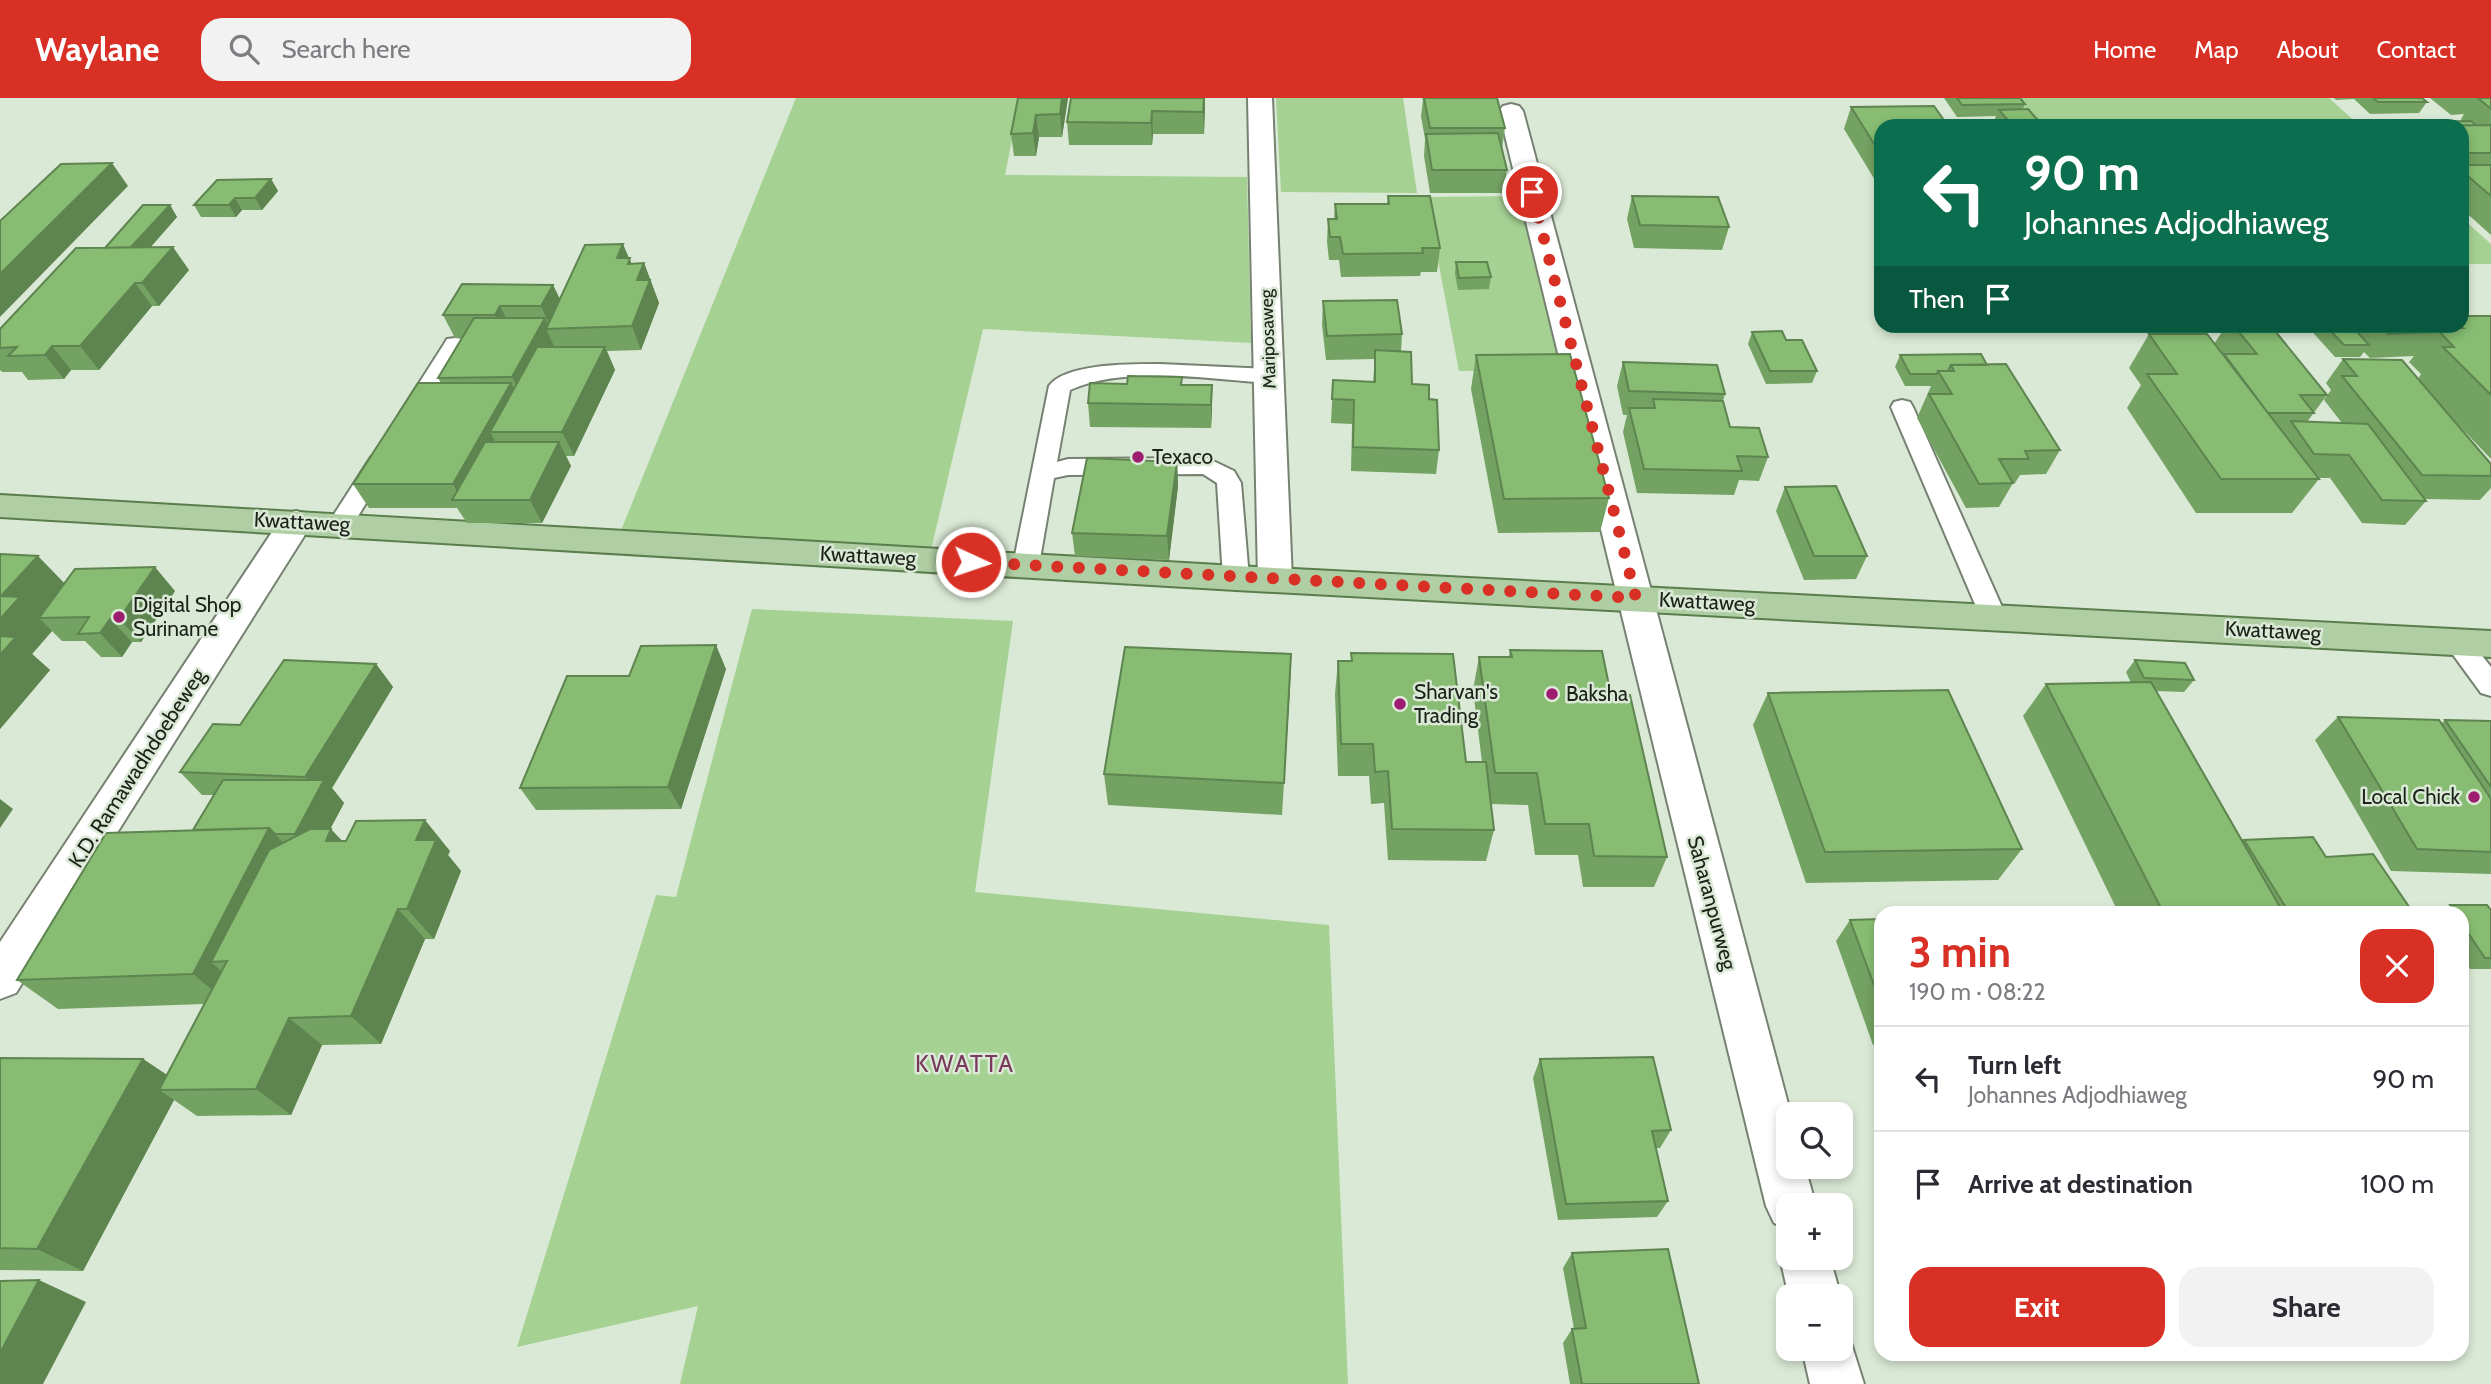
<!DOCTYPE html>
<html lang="en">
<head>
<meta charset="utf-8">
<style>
  :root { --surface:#fff; --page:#f2f2f3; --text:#2b2b33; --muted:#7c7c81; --line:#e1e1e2; --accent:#d93025 }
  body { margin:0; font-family:Cabin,sans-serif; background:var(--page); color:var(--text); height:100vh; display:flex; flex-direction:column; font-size:26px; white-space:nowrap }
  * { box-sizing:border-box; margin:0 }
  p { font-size:23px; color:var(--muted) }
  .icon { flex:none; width:38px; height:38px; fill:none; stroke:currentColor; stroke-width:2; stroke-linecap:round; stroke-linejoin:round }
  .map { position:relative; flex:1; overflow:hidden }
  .drawer { position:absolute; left:1874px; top:808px; width:595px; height:455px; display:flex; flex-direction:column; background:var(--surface); border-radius:21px; box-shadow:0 4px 10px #0003 }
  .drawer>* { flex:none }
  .top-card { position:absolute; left:1874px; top:21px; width:595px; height:214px; border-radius:21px; box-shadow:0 4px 10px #0003; background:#0b6e4f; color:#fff; overflow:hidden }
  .tools { position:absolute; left:1776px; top:1004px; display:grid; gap:14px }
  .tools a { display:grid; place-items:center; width:77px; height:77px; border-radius:14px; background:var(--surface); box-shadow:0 4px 10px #0003; font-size:35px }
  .pin { position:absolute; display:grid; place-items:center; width:60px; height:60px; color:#fff; margin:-30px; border:4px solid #fff; border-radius:50%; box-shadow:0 2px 7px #0007 }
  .me { position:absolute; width:77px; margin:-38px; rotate:93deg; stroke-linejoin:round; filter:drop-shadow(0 0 5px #0008) }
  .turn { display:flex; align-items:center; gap:24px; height:147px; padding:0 35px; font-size:32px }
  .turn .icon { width:91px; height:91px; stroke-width:2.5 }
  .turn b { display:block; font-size:49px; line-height:60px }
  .then { display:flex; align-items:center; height:66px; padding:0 35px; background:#0003; gap:14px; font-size:26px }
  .round { display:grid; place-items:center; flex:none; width:74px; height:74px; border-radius:21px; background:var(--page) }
  .overview { display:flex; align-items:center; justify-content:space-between; height:119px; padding:0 35px }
  h1 { font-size:42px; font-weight:800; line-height:52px; color:var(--accent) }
  .button { display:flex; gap:14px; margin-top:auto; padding:14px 35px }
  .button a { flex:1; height:80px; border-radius:21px; background:var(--accent); color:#fff; font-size:28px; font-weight:800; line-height:80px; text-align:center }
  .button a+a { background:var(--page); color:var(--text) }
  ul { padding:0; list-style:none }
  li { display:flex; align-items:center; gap:21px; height:105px; padding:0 35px; border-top:2px solid var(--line) }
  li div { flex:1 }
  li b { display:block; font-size:26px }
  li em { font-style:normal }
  header { display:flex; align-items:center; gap:42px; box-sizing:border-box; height:98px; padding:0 35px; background:var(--accent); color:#fff }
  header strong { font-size:33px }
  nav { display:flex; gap:38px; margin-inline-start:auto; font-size:24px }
  .search { width:490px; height:63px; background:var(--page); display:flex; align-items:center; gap:18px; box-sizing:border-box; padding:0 24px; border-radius:21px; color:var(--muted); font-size:26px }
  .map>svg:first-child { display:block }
</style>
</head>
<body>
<header>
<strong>Waylane</strong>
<div class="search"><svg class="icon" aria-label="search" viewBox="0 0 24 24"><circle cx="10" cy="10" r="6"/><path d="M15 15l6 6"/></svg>Search here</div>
<nav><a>Home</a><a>Map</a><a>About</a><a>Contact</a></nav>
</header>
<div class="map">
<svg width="2491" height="1286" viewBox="0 0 2491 1286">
  <rect width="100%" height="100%" fill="#dae9d5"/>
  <path fill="#a5d193" d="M796 0H1020L1005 77 1247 79 1251 245 983 231 930 456 620 435Z
    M1276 0H1403L1417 95 1281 94Z
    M2017 0H2329L2360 28H2040Z
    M1521 98 1562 273H1459L1426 99Z
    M2462 120 2491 146V166H2462Z
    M752 511 1013 523 975 794 1329 827 1348 1286H680L698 1208 517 1249 656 797 676 799Z"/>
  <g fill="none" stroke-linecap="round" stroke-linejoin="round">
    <defs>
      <path id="lane" d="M455 240 463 241 466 246 422 315 419 320H403L400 315 444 246 447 241Z
        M1160 266 1269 271 1277 273 1280 278 1277 283 1269 285C1210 281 1125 267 1070 292L1057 364 1068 361 1207 360 1234 373 1241 385 1249 480 1245 486 1236 489 1227 486 1223 480 1217 385 1203 376 1068 377 1054 380 1039 467 1035 473 1026 476 1017 473 1013 467 1049 288C1065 265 1134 266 1160 266Z
        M1902 302 1910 304 1913 309 2006 518 2002 525 1993 527 1984 525 1980 518 1891 309 1894 304Z
        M379 356 387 359 391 364 349 433 340 435 331 433 328 427 331 421 371 359Z
        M2456 533 2465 536 2491 569V598L2481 595 2443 543 2447 536Z"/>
      <path id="street" d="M1248 0H1272L1292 482 1287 491 1275 494 1263 491 1258 482Z
        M1511 6 1519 8 1523 13 1791 1017H1788V1069H1805L1816 1108H1788V1131L1774 1125 1766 1108 1499 13 1503 8Z
        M296 413 308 416 313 424 16 895 0 901V844L284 416Z
        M1787 1142 1788 1160H1830L1841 1199H1789L1780 1160Z
        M1841 1230 1847 1232 1864 1286H1810L1802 1251H1841Z"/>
      <path id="primary" d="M0 397 1236 468 2491 533V559L1236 492 0 419Z"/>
    </defs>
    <use href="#lane" stroke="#768271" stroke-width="4"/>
    <use href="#street" stroke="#768271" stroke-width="4"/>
    <use href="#primary" stroke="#5a7d4c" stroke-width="4"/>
    <use href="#lane" fill="#fff" fill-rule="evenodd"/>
    <use href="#street" fill="#fff" fill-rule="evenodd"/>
    <use href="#primary" fill="#b0cea4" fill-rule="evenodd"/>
  </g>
  <path fill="#74a262" d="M1018 0H1068L1062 39H1039L1036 58H1014L1011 36Z
    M1071 0H1205L1204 36H1153L1152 47H1069L1067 24Z
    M1422 0H1497L1505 30 1502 50 1507 72 1503 95H1430L1424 58 1425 41 1421 18 1423 2Z
    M1944 0H1957L2025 6 2023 11 2043 28H1998L1994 23 1996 18 1957 19Z
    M2334 0H2422L2427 4 2419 15 2370 16 2354 1 2336 2Z
    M2430 0H2491V137L2462 111V28H2399L2402 24H2463L2461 21 2464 16 2451 17Z
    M1851 9 1881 28V92L1844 31Z
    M271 81 278 93 262 112H242L236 119H201L194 107Z
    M1388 98 1440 150 1437 174H1421L1420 178 1341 179 1339 162H1329L1327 144 1328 121H1334L1335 106H1387Z
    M1632 98 1729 129 1722 152 1634 150 1627 121Z
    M170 107 177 119 151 149 189 172 159 208H152L99 272H71L64 281 28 282 22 274H2L0 272V231L105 150Z
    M629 160 632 166 644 165 659 205 641 252 607 253 615 272 574 358H566L571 368 542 425H467L457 410H369L353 386 441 285 438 280 462 240H455L443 217 553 187 560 201Z
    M1456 164 1491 179 1489 191 1458 192 1455 176Z
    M1323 203 1402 236 1401 253 1412 286 1429 301 1439 352 1436 376 1351 373 1352 326 1331 325 1333 282 1373 284 1375 261 1326 262 1322 227Z
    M2491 218V361L2446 314 2491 366V390L2480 402 2425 401 2426 403 2405 427 2362 425 2330 380H2318L2319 381 2292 415H2196L2127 310 2141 287 2129 270 2149 236 2214 246 2226 228H2271L2327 297 2307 324 2342 325 2324 302 2331 292 2326 285 2343 261 2418 281 2421 276 2409 264 2414 258 2370 260 2364 254 2360 259H2335L2307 228H2352L2356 233 2352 228H2462Z
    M1752 234 1786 242 1817 273 1812 285 1766 286 1748 246Z
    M1476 257 1609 400 1600 434 1498 435 1471 291Z
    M1900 257 1987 267 2060 352 2046 376 2020 377 2015 385H2013L1999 409 1966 410 1917 320 1931 288H1905L1895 269Z
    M1623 264 1725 296 1723 303 1730 329 1768 359 1759 383 1739 382 1734 397 1637 395 1623 334 1627 317H1623L1617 288Z
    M1182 279V287H1212V311L1211 330 1090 329 1088 305 1127 286Z
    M1177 364 1178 388 1169 462 1075 458 1072 435Z
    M1785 389 1867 458 1856 481 1804 482 1776 413Z
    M0 456 65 485 175 493 141 544H132L122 559H101L85 543H62L52 533 32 556 50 572 0 631Z
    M1510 552 1611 597 1667 759 1654 789H1583L1578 757H1535L1528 707 1491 706 1494 732 1486 763 1388 762 1384 705 1371 706 1369 678H1338L1335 596 1338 563H1351V555L1466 664H1482L1473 592 1479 559H1509Z
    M2135 562 2194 582 2184 594 2156 593 2243 743 2244 742 2326 759 2414 816H2119L2023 618 2046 586 2131 585 2126 574Z
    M376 566 393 589 332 690 344 705 330 731 342 743 450 753 448 757 461 773 434 841H425L381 946 322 947 291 1017 197 1018 174 1002 83 1173 0 1172V960L143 961 167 977 204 906 58 911 17 882 193 732 214 697H202L180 674 240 627Z
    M726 571 681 711 536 712 520 690 629 578Z
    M1290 589 1282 717 1108 707 1104 676Z
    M1768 595 2022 751 1998 782 1806 785 1753 627Z
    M2338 619 2441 626 2445 622 2491 623V776L2391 773 2315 642Z
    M2450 807 2491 812V871H2470L2462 860V816H2439Z
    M1881 821V947H1873L1836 843 1850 822Z
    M1540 961 1671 1032 1660 1050H1656L1668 1103 1657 1119 1558 1122 1533 980Z
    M1572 1155 1699 1286H1570L1563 1245 1572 1231H1574L1563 1170Z"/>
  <path fill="#5e8450" d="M1062 0H1068L1062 39 1060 16Z
    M1204 0 1205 9 1204 36 1203 14Z
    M1152 13 1153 36 1152 47 1151 25Z
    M1036 17 1039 39 1036 58 1033 35Z
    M112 65 128 88 0 219V176Z
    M271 81 278 93 262 112 255 100Z
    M235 100 242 112 236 119 229 107Z
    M170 107 177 119 136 165 128 153Z
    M623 146 638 181 644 165 659 205 641 252 632 228 617 160Z
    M173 149 189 172 159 208 142 185Z
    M135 185 152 208 99 272 80 248Z
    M553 187 564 210 551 230 541 208Z
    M500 208 512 232 507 241 495 217Z
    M545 220 550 230 546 231 554 248 524 303 512 279Z
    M52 248 71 272 64 281 45 257Z
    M605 249 615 272 574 358 562 334Z
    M511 285 523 308 490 334 499 351 462 402 453 386Z
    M1212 287V311L1211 330V307Z
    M559 344 571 368 542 425 530 402Z
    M1177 364 1178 388 1169 462 1167 438Z
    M38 458 70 491 39 520 52 533 32 556 50 572 0 631V521L1 498Z
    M155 469 175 493 141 544 119 521Z
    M110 521 132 544 122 559 100 535Z
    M716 547 726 571 681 711 668 689Z
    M1291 556 1290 589 1282 717 1284 685Z
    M376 566 393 589 332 690 344 705 316 758 295 736 318 694 305 679Z
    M0 701 13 711 0 730Z
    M425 722 450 753 448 757 461 773 434 841 407 811 416 742Z
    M269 730 299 761 211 864 237 887 228 905 193 876Z
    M331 731 360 762 326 743Z
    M398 811 425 841 381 946 351 918Z
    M289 920 322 947 291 1017 256 991Z
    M143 961 182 987 159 992 174 1002 83 1173 37 1151Z
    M39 1182 86 1204 43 1286H0V1255Z"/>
  <path fill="#87bc72" stroke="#5e8450" stroke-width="2" d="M1018 0H1062L1060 16 1036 17 1033 35 1011 36Z
    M1071 0H1204L1203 14 1152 13 1151 25 1067 24Z
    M1424 0H1497L1505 30H1430Z
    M1957 0H2020L2025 6 1962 7Z
    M2373 0H2422L2427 4H2378Z
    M2478 0H2491V11Z
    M1934 8 1948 28H1881V57L1851 9Z
    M2028 11 2043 28H2013L1999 12Z
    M2471 23 2476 27 2406 28 2402 24Z
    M2491 27V55H2462V28H2431Z
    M1498 35 1507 72H1432L1426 36Z
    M112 65 0 176V123L61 66Z
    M2462 67H2491V98L2462 73Z
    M271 81 255 100H235L229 107H194L217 82Z
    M1388 98H1430L1440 150H1422L1423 155 1343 156 1340 139H1330L1328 121H1337L1335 106H1389Z
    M1632 98 1718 99 1729 129 1640 127Z
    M143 107H170L131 149 105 150Z
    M623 146 617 160H630L628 166 644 165 637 182H650L632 228 546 231 585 147Z
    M173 149 142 185H135L80 248H52L45 257 8 258 17 249 0 250V231L76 150Z
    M1456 164H1487L1491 179 1459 180Z
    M462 186 553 187 541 208H500L495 217H443Z
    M1397 202 1402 236 1327 238 1323 203Z
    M2462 218H2491V297L2443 249H2454L2436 230H2463L2460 228H2462Z
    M474 220H545L512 279 438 280Z
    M2234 228H2271L2327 297H2300L2314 315H2268L2224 256H2257Z
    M2326 228H2352L2369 247H2344Z
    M2379 228H2433L2436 230 2432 234 2388 236Z
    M1782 233 1786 242H1802L1817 273H1770L1752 234Z
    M2149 236H2207L2319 381H2221L2147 276H2177Z
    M537 249H605L562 334H490Z
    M1375 252 1411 254 1412 286 1429 287V301L1437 302 1439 352 1353 349 1354 302 1332 301 1333 282 1375 284Z
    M1570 256 1609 400 1504 401 1476 257Z
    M1981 256 1987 267H1951L1948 273H1938L1937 276H1910L1900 257Z
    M2343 261 2402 262 2491 366V378L2422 377 2342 278H2357Z
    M1623 264 1717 267 1725 296 1629 293Z
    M2006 266 2060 352 2025 353 2029 361H1999L2013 385 1979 386 1929 296H1952L1938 273H1954L1951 267Z
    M1128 278 1182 279 1181 287H1212L1211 307 1088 305 1090 285 1127 286Z
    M418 285H511L453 386H353Z
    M1653 301 1723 303 1730 329 1759 330 1768 359 1737 358 1742 373 1644 371 1629 310H1655Z
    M2291 323 2368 326 2426 403 2382 402 2349 357 2314 356Z
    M485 344H559L530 402H452Z
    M1087 360 1177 364 1167 438 1072 435Z
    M1836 388 1867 458H1814L1785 389Z
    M0 456 38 458 1 498 20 499 0 521Z
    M155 469 119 521H110L100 535 78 536 89 519 39 520 75 471Z
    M0 538 16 539 0 557Z
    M716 547 668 689 520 690 567 578H629L641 548Z
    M1125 549 1291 556 1284 685 1104 676Z
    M1510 552 1602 553 1611 597H1630L1667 759 1594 758 1589 726H1545L1537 675H1495L1479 559H1512Z
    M1351 555 1453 556 1466 664H1486L1494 732 1392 731 1388 673 1375 674 1373 646H1341L1338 563H1352Z
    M284 562 376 566 305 679 180 674 213 626 240 627Z
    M2135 562 2185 565 2194 582 2144 580Z
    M2151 584 2284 816H2164L2046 586Z
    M1948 592 2022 751 1825 754 1768 595Z
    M2338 619 2439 622 2491 701V754L2417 751Z
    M2445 622 2491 623V689Z
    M223 682H324L295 736H275L269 730 193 732Z
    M425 722 416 742H436L407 811H398L351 918 289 920 256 991 159 992 227 863 211 864 269 752 310 731H331L326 743H346L356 723Z
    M269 730 193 876 17 882 106 735Z
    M2313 739 2326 759 2373 756 2414 816H2290L2244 742Z
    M2450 807H2487L2491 812V860H2485L2462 826V816H2455Z
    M1881 821V906L1850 822Z
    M2462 885 2467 892H2462Z
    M1653 959 1671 1032 1652 1033 1668 1103 1566 1106 1540 961Z
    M0 960 143 961 37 1151 0 1150Z
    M1668 1151 1699 1286H1582L1572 1231 1586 1230 1572 1155Z
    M39 1182 0 1255V1183Z"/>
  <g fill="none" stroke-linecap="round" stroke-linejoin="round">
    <path stroke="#d93025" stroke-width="12" stroke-dasharray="0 21.6" d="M971 464 1636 500 1532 94"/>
  </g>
  <g fill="#9d1c6f" stroke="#dae9d5" stroke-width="2.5">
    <circle cx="1138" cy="359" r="7"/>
    <circle cx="119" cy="519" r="7"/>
    <circle cx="1552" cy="596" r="7"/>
    <circle cx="1400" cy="606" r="7"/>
    <circle cx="2474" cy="699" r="7"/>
  </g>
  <g text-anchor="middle" stroke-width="5" stroke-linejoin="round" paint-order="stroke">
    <g font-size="18" fill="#1c211a" stroke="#dae9d5">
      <text transform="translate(1268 241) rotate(-92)" y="6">Mariposaweg</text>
    </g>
    <g font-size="21" fill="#1c211a" stroke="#dae9d5" text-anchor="start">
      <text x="1152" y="366">Texaco</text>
      <text x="133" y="514">Digital Shop<tspan x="133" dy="24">Suriname</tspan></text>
      <text x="1414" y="601">Sharvan's<tspan x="1414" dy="24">Trading</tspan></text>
      <text x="1566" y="603">Baksha</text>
      <text x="2460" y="706" text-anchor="end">Local Chick</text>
    </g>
    <g font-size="21" fill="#1c211a" stroke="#dae9d5">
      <text transform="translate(302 424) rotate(3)" y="7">Kwattaweg</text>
      <text transform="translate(868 458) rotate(3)" y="7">Kwattaweg</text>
      <text transform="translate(1707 504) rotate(3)" y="7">Kwattaweg</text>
      <text transform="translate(2273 533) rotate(3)" y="7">Kwattaweg</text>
      <text transform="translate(137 670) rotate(-57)" y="7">K.D. Ramawadhdoebeweg</text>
      <text transform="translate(1712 805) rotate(75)" y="7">Saharanpurweg</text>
    </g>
    <g font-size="24" letter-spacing="2" fill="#78395c" stroke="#dae9d5">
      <text x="965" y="974">KWATTA</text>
    </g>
  </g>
</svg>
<div class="tools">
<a><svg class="icon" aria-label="search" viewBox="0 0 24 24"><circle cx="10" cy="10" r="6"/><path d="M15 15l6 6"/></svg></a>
<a>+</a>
<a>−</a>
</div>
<div class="pin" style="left:1532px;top:94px;background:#d93025"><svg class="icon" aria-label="arrive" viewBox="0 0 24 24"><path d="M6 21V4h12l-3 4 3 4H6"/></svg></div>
<svg class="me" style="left:971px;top:464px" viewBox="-20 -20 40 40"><circle r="17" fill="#d93025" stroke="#fff" stroke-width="3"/><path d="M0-11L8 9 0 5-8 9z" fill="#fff"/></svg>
<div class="top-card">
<div class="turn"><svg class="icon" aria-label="left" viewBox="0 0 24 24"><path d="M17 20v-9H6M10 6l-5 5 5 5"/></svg><div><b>90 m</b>Johannes Adjodhiaweg</div></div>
<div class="then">Then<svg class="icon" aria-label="arrive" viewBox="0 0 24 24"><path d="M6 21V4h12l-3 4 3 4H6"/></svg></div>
</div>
<section class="drawer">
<div class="overview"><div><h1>3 min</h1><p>190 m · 08:22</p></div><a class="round" style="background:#d93025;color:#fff"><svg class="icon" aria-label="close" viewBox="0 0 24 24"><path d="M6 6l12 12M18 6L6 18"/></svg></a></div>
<ul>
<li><svg class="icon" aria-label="left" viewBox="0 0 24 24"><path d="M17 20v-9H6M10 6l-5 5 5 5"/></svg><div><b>Turn left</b><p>Johannes Adjodhiaweg</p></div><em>90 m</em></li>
<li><svg class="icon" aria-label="arrive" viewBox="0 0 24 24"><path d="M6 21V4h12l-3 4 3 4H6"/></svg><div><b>Arrive at destination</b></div><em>100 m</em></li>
</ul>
<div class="button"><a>Exit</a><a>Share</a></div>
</section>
</div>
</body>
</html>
